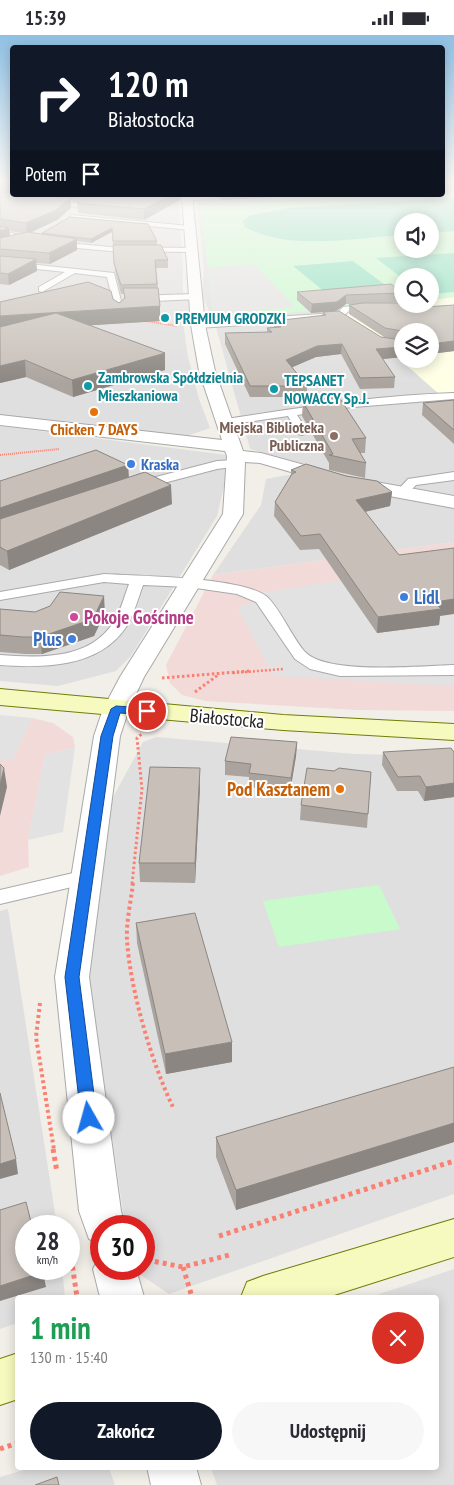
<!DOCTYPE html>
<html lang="pl">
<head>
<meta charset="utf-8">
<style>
  :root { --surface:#fff; --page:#f7f7f7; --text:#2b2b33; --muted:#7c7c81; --accent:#111827 }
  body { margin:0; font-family:"PT Sans Narrow",sans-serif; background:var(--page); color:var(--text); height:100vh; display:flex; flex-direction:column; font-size:19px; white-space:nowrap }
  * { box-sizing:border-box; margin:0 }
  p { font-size:16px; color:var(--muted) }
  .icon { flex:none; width:28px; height:28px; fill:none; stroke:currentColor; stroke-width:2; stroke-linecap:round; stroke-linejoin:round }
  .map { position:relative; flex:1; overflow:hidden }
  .details { position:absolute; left:15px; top:1260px; width:424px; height:175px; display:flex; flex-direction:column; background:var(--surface); border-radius:5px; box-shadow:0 2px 12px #0003 }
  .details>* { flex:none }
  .guide { position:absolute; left:10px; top:10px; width:435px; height:152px; border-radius:5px; box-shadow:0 2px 12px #0003; background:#111827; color:#fff; overflow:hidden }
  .controls { position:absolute; left:394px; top:178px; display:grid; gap:10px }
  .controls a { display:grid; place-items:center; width:45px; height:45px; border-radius:50%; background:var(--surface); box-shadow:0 2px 12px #0003; font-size:25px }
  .speed { position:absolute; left:15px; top:1180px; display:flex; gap:10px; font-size:25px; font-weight:700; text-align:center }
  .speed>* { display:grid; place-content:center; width:65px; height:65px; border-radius:50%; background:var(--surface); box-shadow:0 2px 12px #0003; line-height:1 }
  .speed small { font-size:12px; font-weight:400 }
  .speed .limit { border:8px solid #d22; background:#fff; color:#111 }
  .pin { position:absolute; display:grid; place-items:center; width:42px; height:42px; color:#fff; margin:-21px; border:2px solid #fff; border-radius:50%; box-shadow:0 1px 5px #0007 }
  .me { position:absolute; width:55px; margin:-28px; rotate:353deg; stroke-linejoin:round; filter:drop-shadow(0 0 4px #0008) }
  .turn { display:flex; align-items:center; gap:18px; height:105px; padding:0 15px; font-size:22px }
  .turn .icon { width:65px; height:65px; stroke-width:2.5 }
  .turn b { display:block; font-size:35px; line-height:42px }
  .then { display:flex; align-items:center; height:48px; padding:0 15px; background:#0003; gap:10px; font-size:19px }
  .round { display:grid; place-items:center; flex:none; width:52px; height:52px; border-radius:26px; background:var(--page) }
  .headline { display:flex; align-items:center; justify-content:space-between; height:85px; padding:0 15px }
  h1 { font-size:30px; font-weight:600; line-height:38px; color:#1e9e55 }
  .primary-button { display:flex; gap:10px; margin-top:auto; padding:10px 15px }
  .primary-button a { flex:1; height:58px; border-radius:30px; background:var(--accent); color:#fff; font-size:20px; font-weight:600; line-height:58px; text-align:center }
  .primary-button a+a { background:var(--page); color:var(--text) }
  .status { display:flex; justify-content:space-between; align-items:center; height:35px; padding:0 25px; background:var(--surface); direction:ltr }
  .status svg { height:14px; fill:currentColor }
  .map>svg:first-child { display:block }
</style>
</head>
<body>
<div class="status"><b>15:39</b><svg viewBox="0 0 49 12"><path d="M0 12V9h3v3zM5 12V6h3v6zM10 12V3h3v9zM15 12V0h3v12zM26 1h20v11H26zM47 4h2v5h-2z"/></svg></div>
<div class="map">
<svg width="454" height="1450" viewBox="0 0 454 1450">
  <rect width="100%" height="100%" fill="#f2efe9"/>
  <path fill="#e0dfdf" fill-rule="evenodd" d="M0 148 12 160H178L183 233V288L188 322 199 364 210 393 178 404 0 381Z
    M454 155V460L355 443 250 414 214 285 202 262 204 233 197 160H442L443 156ZM402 186H430V214H402ZM402 241H430V269H402ZM402 296H430V324H402Z
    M0 391 227 420 226 443 217 481 131 621 116 636 58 651 0 646Z
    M293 439 339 452 454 473V507L213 540 261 470 266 444Z
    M156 702 355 719 454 721V1159L169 1259 132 1234H144V1191H125L89 942 94 863 111 766 143 707Z
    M8 874 57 1191H26V1234H62L65 1262H18L17 1288 0 1294V876Z
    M454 1234V1450H217L211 1433 436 1432V1262H371Z
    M30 1433H109L115 1450H0V1442Z"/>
  <path fill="#f2dad9" d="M454 507V676L357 675 205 666 182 660 170 648 166 630 213 540Z
    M32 683 53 688 73 702 75 712 45 720 28 805 29 832 0 841V724L12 725Z"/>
  <path fill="#ffffe5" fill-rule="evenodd" d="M454 262V359H439L389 315 372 316 323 274 402 267V269H430V264ZM402 296H430V324H402Z"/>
  <path fill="#c8facc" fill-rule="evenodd" d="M454 155V262L430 265V241H402V267L214 285 200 171 370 160H442L443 156ZM402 186H430V214H402Z
    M379 850 400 894 279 912 263 866Z"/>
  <path fill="#88e0be" d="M454 163V196L430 198V186H402V200C352 203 291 216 245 192L243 186 251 180 289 173Z
    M454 218V257L430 259V241L402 243 376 223Z
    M353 226 388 252 325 257 293 231Z"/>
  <path fill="#e2e2e2" d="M255 230 295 272 214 280 208 232Z
    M194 262 196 277 120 278 117 264Z
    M342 545 377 598 438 590 433 582 454 579V651L274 641 237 572 252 569 243 561Z
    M0 680 32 683 12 726 0 724Z
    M75 712 63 797 28 805 45 720Z"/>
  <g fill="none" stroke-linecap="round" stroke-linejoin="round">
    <defs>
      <path id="lane" d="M454 149V153L442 154V150Z
        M206 160H212L213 163 187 166 184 164Z
        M0 161 80 168 83 170 80 172 0 165Z
        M71 180 190 191 194 193 190 195 69 183Z
        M0 196 56 207 110 212 192 213 196 215 192 217 110 216 56 211 0 200Z
        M0 226 114 238 124 278 120 281 116 278 107 242 75 238 42 257 39 256V252L65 237 0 230Z
        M194 259 197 260V264L135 267 131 264 135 261Z
        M371 269 375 272 374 274 349 276 340 284 198 293 193 290 198 287 337 278 343 272Z
        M454 358V364L341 373 297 380 308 397 302 400 298 399 288 381 226 390 221 387 226 384C301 373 377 360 454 358Z
        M236 425 240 427V431L217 434 137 455 131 451 133 448 217 426Z
        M454 437V445L416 450 406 460 402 461 396 457 408 444Z
        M104 539C139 541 240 542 266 561 278 570 293 604 305 617 327 640 421 631 454 630V640L340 641 310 634 295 624 256 567 237 559 189 552 143 550C138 564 134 579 126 592 99 633 43 633 0 630V620C39 623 89 625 113 588 121 576 124 562 129 549L104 547 0 565V557Z
        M86 835 93 837 96 842 93 847 0 869V855Z"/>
      <path id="street" d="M182 160H192L205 290 215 336 243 416 261 418 348 442 454 461V473L346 453 260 428 245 427 243 479 144 642 129 674 120 701 89 942 121 1176 125 1191H101V1209L89 1204 79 1176 55 942 94 701 103 674 120 642 223 479 227 421 225 416 0 390V380L222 405 199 336 191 290Z
        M101 1219V1234H136L144 1262H100L93 1234Z
        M147 1432H196L201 1450H151Z"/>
      <path id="secondary" d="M0 654 283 680 454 689V705L283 695 0 670Z
        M454 1184V1222L328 1262H241L247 1247 263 1241Z
        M18 1318V1364L0 1370V1324Z"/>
    </defs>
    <use href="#lane" stroke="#a9a9a9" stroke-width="2"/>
    <use href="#street" stroke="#a9a9a9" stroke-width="2"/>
    <use href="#secondary" stroke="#707d05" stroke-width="2"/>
    <path stroke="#fa8072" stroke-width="2" stroke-dasharray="1 1" stroke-linecap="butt" d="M146 286 177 291
      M0 420 59 414"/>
    <path stroke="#fa8072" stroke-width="2.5" stroke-dasharray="2 2" stroke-linecap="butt" d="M233 638 283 634"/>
    <path stroke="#fa8072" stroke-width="3" stroke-dasharray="2.5 2.5" stroke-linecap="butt" d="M162 643 249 636
      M195 657 218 640
      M132 849 142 754 137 703 143 698"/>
    <path stroke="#fa8072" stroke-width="4" stroke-dasharray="3 3" stroke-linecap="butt" d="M133 848C131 866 126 887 127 905 130 954 152 1029 173 1072
      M40 968 36 1002 54 1115"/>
    <path stroke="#fa8072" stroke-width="5" stroke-dasharray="4 4" stroke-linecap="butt" d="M53 1114 57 1137
      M219 1201 454 1126
      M69 1208 77 1262
      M147 1225 183 1232 229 1220
      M183 1232 192 1262
      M0 1414 18 1408"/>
    <use href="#lane" fill="#fff" fill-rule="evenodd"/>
    <use href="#street" fill="#fff" fill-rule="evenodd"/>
    <use href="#secondary" fill="#f7fabf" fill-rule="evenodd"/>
  </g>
  <path fill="#aba49e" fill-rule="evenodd" d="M0 146H12V160H82L77 166 70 165 71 173 57 185 30 198 42 199V198L70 182 157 206V210L168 225V233H156L160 271V286L90 290 165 318V335L73 362 26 342 0 348V267L113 264 119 268 124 264V259H121L115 236 112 197 91 208 77 206V215L50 229 36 228 37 236 9 250 0 249ZM9 196 22 198 10 201Z
    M215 160H295V161L221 165Z
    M180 165 144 185 78 178 77 168Z
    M297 257H402V267L385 268 425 272 454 270V316L430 319V296H402V322L382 324 395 342 394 353 360 354 341 319 316 322 292 332 307 351V362H250L225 309V298L267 297V293L274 292V286L322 281 323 277 381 302H384L349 279V270L356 269H346L336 276 311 278 297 265Z
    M454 365V409L422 380 423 368Z
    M303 367 366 403 365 418H360L366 428 365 443 329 435V428L302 381Z
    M128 430 129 443 172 469 9 535 0 530V446Z
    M291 435 392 457 390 471 365 477 440 581 439 590 377 598 319 514 300 515 274 481 275 467 291 440Z
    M0 574 35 577 105 578 94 601 42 619H25L0 617Z
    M297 707 296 721 290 757 249 752V742L225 740V726Z
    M383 717H454V762L424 766 418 756H397L382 730Z
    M334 736 371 737 367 793 300 785 301 770Z
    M200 752 195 848 140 847 139 828Z
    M136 888 232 1027 166 1039 137 908Z
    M454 1032V1107L236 1175 216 1122V1102Z"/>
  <path fill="#8b8681" d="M77 160H82L77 166Z
    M171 160H181L180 165 144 185V174Z
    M221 160H295V161L221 165Z
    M70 163 71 173 57 185 27 199 26 188Z
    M9 193 10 204 0 207V196Z
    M112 193V197L91 208V204Z
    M77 204V215L50 229 49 218Z
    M36 224 37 236 9 250 8 239Z
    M346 260V269L336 276 311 278 312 269Z
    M160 271V286L0 296V281Z
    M454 306V316L430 319V309Z
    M342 309 341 319 316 322 286 335V325L317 311Z
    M402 312V322L375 325 376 314Z
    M165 318V335L73 362 72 345Z
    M25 325 26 342 0 348V331Z
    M128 430 129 448 0 493V473Z
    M171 450 172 469 9 535 7 516Z
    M392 457 390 471 355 479 356 465Z
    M104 561 105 578 94 601 42 619 40 602Z
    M454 564V579L440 581 439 590 377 598 378 582 435 567Z
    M297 707 296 721 290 757 291 743Z
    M4 733 7 752 0 781V750Z
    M200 733V752L195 848V828Z
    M454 748V762L424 766 426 752Z
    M232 1007V1027L166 1039 165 1019Z
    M454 1088V1107L236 1175V1155Z
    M16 1124 18 1139 0 1144V1129Z
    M43 1237 46 1252 0 1266V1251Z"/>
  <path fill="#c7bfb8" stroke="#8b8681" d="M0 146H12V151L0 150Z
    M0 157 12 158V160H32L70 163 56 175 26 188 0 184Z
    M84 160H171L144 174 77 168Z
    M70 182 148 189 157 206H113L112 193 91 204 42 198Z
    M0 191 9 193 0 196Z
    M27 197 77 204 49 218 0 214V203Z
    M113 210H161L168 225H155L157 249 121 250 114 228Z
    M0 221 36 224 8 239 0 238Z
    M88 247 111 256 113 264 119 268 125 263 123 253H158L160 271 0 281V267Z
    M391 249 402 257V258L346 260 337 267 312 269 297 257Z
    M363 268H402V269H421L425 272 454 270V306L430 309V296H402L385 293 349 270Z
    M339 276 381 302 402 305V312L376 314 395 342 360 343 342 309 317 311 286 325 307 351H250L225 298 272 297 267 293 281 292 274 286 326 280 323 277Z
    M56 278 165 318 72 345 25 325 0 331V292Z
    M339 362 366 403 352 404 366 428 329 420 333 419 303 367Z
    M454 365V395L423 368Z
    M96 415 128 430 0 473V446Z
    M306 429 346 441 377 446 392 457 356 465 399 520 454 513V564L435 567 441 574 378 582 320 499 301 501 275 467 292 439 296 437 291 435Z
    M145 437 171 450 7 516 0 512V484Z
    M60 557 104 561 93 584 40 602H23L0 600V574L35 577 50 571Z
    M231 702 297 707 291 743 249 738 251 729 225 726Z
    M451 713 454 717V748L426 752 420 741 398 742 383 717Z
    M0 729 4 733 0 750Z
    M150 732 200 733 195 828H139Z
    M307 733 334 736 339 733 371 737 368 779 301 770Z
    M195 878 232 1007 165 1019 136 888Z
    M454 1032V1088L236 1155 216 1102Z
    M0 1058 16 1124 0 1129Z
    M26 1167 32 1191H26V1234H42L43 1237 0 1251V1175Z
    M57 1442 59 1450H35Z"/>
  <linearGradient id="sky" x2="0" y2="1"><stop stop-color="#8fc0e4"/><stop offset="0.42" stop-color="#f9f8f5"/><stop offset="1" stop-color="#f9f8f5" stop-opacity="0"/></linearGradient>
  <rect width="454" height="349" fill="url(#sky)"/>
  <path fill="#1a73e8" stroke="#114b97" d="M116 671 147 673 152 676 147 680 120 678 113 701 79 942 97 1083 94 1088 89 1090 83 1088 81 1083 65 942 101 701 111 674Z"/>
  <g fill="#0f9aa8" stroke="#fff" stroke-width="2">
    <circle cx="165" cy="283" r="5"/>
    <circle cx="88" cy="351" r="5"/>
    <circle cx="274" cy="354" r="5"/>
  </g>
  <g fill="#e8710a" stroke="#fff" stroke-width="2">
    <circle cx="94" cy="377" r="5"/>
    <circle cx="340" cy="754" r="5"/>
  </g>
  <circle fill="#8d6e63" stroke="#fff" stroke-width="2" cx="334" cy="401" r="5"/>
  <g fill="#3f7fe0" stroke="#fff" stroke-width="2">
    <circle cx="131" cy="429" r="5"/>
    <circle cx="404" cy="562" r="5"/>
    <circle cx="72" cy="604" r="5"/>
  </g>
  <circle fill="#d1479c" stroke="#fff" stroke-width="2" cx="74" cy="582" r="5"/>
  <g text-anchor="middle" stroke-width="4" stroke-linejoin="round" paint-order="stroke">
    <g font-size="16" font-weight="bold" fill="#0d838f" stroke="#fff" text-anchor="start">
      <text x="175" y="289">PREMIUM GRODZKI</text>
      <text x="98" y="348">Zambrowska Spółdzielnia<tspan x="98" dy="18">Mieszkaniowa</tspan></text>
      <text x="284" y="351">TEPSANET<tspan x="284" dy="18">NOWACCY Sp.J.</tspan></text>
    </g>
    <g font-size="16" font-weight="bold" fill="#785e54" stroke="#fff" text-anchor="end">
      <text x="324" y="398">Miejska Biblioteka<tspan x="324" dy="18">Publiczna</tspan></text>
    </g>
    <g font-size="16" font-weight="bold" fill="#c56008" stroke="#fff">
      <text x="94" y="400">Chicken 7 DAYS</text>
    </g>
    <g font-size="16" font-weight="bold" fill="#366cbe" stroke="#fff" text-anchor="start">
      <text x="141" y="435">Kraska</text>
    </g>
    <g font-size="19" font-weight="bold" fill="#366cbe" stroke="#fff" text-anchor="start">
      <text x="414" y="569">Lidl</text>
      <text x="62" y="611" text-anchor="end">Plus</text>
    </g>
    <g font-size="19" font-weight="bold" fill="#b23c85" stroke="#fff" text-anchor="start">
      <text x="84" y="589">Pokoje Gościnne</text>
    </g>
    <g font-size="19" fill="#222" stroke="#fff">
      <text transform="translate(227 683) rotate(5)" y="7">Białostocka</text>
    </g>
    <g font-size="19" font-weight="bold" fill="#c56008" stroke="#fff" text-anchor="end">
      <text x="330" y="761">Pod Kasztanem</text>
    </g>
  </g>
</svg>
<div class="controls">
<a><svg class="icon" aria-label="sound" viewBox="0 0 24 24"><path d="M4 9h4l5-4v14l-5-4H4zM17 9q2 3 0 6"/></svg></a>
<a><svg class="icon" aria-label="search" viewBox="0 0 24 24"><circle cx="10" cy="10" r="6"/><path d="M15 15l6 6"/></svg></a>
<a><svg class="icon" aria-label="layers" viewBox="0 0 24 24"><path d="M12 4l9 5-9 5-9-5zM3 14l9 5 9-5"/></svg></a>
</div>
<div class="speed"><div>28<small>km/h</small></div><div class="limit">30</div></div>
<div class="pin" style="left:147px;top:676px;background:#d93025"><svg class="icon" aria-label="arrive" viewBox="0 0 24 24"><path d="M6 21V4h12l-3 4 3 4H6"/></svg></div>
<svg class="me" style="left:89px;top:1083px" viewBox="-20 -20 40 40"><circle r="19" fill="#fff"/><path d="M0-13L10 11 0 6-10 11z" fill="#1a73e8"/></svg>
<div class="guide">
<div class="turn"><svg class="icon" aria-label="right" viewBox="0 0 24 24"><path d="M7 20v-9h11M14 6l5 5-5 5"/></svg><div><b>120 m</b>Białostocka</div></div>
<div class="then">Potem<svg class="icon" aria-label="arrive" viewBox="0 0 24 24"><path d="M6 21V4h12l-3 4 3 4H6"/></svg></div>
</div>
<section class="details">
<div class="headline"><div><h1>1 min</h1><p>130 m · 15:40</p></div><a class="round" style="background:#d93025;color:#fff"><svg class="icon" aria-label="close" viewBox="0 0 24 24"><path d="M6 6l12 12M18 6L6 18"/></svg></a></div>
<div class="primary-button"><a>Zakończ</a><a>Udostępnij</a></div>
</section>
</div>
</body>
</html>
